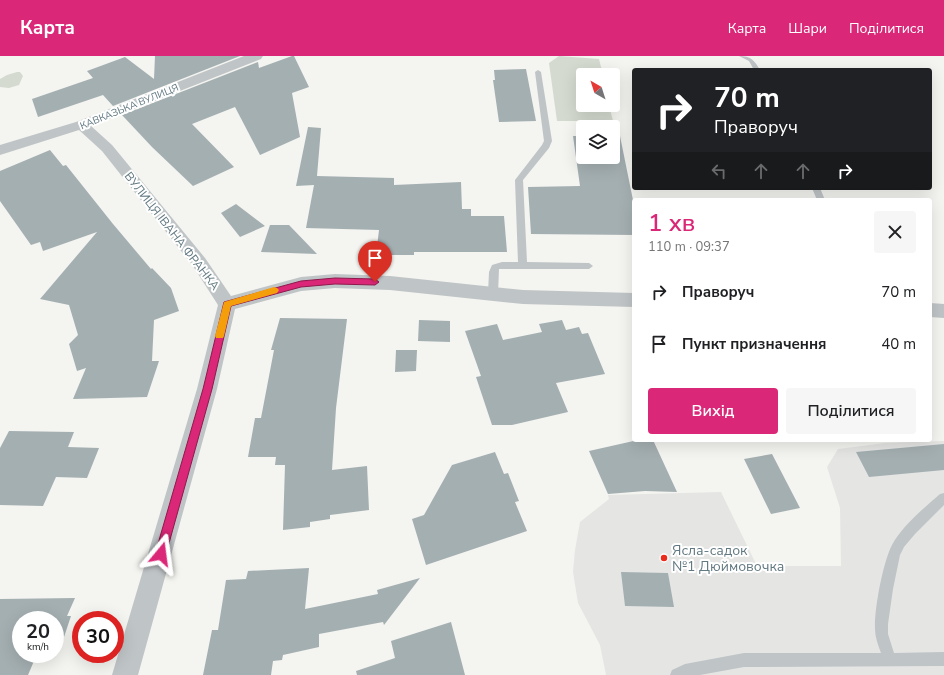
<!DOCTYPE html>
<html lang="uk">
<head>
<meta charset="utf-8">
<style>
  :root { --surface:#fff; --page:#f6f6f6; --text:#202124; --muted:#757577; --accent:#db2777 }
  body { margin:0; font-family:"Nunito Sans",sans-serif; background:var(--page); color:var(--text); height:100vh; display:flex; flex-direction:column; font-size:15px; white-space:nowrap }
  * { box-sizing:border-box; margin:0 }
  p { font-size:13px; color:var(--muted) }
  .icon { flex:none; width:22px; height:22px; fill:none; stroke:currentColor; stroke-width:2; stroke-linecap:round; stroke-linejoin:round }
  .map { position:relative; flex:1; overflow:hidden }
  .side { position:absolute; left:632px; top:142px; width:300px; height:244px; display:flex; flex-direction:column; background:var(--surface); border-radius:4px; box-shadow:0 4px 16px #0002 }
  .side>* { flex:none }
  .hud { position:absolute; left:632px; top:12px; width:300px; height:122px; border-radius:4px; box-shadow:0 4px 16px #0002; background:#202124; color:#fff; overflow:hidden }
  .needle { width:26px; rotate:321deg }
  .tools { position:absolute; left:576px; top:12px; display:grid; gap:8px }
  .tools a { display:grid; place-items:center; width:44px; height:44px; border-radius:4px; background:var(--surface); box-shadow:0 4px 16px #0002; font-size:20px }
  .speed { position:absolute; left:12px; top:555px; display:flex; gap:8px; font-size:20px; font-weight:700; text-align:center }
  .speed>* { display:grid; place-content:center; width:52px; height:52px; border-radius:50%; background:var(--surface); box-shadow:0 4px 16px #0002; line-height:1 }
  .speed small { font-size:10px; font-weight:400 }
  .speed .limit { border:6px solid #d22; background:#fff; color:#111 }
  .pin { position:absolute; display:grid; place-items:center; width:34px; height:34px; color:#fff; margin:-41px -17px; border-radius:50% 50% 50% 0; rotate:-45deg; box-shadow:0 0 4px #0007 }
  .pin .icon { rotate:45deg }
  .me { position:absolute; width:44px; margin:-22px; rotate:16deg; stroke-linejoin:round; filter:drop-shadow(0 0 3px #0008) }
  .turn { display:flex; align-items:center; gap:14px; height:84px; padding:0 16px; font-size:18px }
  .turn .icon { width:52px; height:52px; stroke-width:2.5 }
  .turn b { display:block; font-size:28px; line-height:34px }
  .lanes { display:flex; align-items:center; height:38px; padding:0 16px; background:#0003; justify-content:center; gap:20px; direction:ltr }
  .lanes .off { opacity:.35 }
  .round { display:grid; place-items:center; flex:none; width:42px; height:42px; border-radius:4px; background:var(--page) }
  .headline { display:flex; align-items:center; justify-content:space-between; height:68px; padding:0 16px }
  h1 { font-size:24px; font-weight:600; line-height:30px; color:var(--accent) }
  .primary-button { display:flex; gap:8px; margin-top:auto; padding:8px 16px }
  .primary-button a { flex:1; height:46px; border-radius:4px; background:var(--accent); color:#fff; font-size:16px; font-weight:600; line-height:46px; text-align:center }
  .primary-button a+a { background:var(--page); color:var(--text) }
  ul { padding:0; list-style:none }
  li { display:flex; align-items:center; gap:12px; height:52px; padding:0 16px }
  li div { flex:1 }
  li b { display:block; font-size:15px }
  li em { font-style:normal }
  header { display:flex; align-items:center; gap:24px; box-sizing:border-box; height:56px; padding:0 20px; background:var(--accent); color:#fff }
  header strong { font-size:19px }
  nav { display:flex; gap:22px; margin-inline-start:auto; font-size:14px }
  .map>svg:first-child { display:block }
</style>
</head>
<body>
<header>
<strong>Карта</strong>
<nav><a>Карта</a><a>Шари</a><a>Поділитися</a></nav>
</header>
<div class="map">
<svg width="944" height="619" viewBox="0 0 944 619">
  <rect width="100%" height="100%" fill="#f4f4f0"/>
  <path fill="#e5e5e4" d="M944 385V619H606L600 589 578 547 573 516 575 494 580 466 609 443 608 439 721 436 757 510H841L840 452 827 411 838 393 885 387Z"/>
  <path fill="#d4dacf" d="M559 0 599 3 603 19H583V49H609L613 65H557L549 7Z
    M17 16H20L23 20 19 29 9 32 0 31V23L7 19Z"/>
  <path fill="#a4afb2" d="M155 0H240L113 50 103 39 38 61 32 43 93 22 87 15 125 1 154 23Z
    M292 0H294L309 31 292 37 300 81 260 99 235 51 192 68 234 111 193 130 152 91 122 59 258 6 259 12Z
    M526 13 536 65 499 66 493 24H495L494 14Z
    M308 71 321 72 317 120 394 122V129L461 126 462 153H471V160H504L507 196H414V199H376L379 174 306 172 314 129 296 130Z
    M573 80H583V101H613V80H620L634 149V179L531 178 528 131 580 130Z
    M50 94 63 110 66 109 113 168 151 213 152 212 171 232 179 255 154 264 152 305H159L147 341 73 343 86 312 77 315 69 288 78 279 69 249 40 243 97 176 43 195 40 186 31 189 0 145V115Z
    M236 148 265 170 240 181 221 157Z
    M270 169H289L317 198 261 196Z
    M280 262 347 263 336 352 332 414 367 410 369 454 330 459V463L310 466V471L283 474 285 409H275L276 401H248L255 362H261L274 294H271Z
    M419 264 450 265V286L418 285Z
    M562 264 566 274 579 271 582 278 588 277 605 318 556 327 568 356 512 369H492L476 321 481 320 465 275 497 268 503 284 542 276 539 268Z
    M396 294H417L416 315 395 316Z
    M9 375 74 376 68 391 99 392 87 422 56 421 43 450 0 449V392Z
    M638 384H653L677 436 645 435 608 438 589 395Z
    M944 388V414L869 421 856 396Z
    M495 396 504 418 508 417 519 445 515 446 527 475 426 509 412 463 424 459 452 409Z
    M772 398 800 452 771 458 744 403Z
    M309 512 305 553 378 538 377 534 420 522 384 569 383 566 319 578V591L283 599 282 604 273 605 271 619H203L212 574H218L226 524 246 523 248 515Z
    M621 516 668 517 674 551 625 550Z
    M75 542 67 560H71L60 593H55V564H21V598H37L28 619H0V543Z
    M451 566 465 619H357L356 615 395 602 391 585Z"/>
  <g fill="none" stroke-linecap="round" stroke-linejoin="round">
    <path fill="#bfc4c6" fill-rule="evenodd" d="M739 0C751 0 754 4 760 14H754L749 5Z
      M538 14 541 16 552 85 549 92 523 124 527 206 589 207 593 210 589 213H499L498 238 493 241 488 238 489 216 492 209 502 206H518L515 124 542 89 544 85 535 16Z
      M812 132H820L825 144H817Z
      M944 437V449L915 478 904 491 900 499 893 533 888 568V578L894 597 944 596V610L744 611 700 619H670L672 614 685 608 744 597H881C878 589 875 581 875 573 874 554 883 506 892 489 902 470 923 453 940 438Z"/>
    <path fill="#bfc4c6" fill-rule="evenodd" d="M244 0H263L261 3 91 70 112 89 205 202 231 240 301 221 335 218 390 220 523 234 634 237V251L523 248 390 234 335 232 301 235 235 253 217 333 138 619H112L197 333 218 249 193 210 102 95 79 74 0 99V89L76 66Z
      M930 247 944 248V262L930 261Z"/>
  </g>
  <path fill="#db2777" stroke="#8e194d" d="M335 222 375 223 379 226 375 229 335 228 301 231 231 250 212 333 166 498 165 502 161 503 157 502 155 498 203 333 224 246 301 225Z"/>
  <path fill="#f59e0b" d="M274 231 277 232 279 234 277 237 231 250 224 280 223 282H216L215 280 224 246Z"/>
  <circle fill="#ea2a1a" stroke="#fff" stroke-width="1.5" cx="664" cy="502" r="4"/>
  <g text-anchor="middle" stroke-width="4" stroke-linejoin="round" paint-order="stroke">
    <g font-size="10" fill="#627982" stroke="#fff">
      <text transform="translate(129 50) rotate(-22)" y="4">КАВКАЗЬКА ВУЛИЦЯ</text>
    </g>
    <g font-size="12" fill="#627982" stroke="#fff">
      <text transform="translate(172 175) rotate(52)" y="4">ВУЛИЦЯ ІВАНА ФРАНКА</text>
    </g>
    <g font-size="14" fill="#627982" stroke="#fff" text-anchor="start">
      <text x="672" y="499">Ясла-садок<tspan x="672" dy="16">№1 Дюймовочка</tspan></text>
    </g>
  </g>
</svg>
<div class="tools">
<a><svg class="needle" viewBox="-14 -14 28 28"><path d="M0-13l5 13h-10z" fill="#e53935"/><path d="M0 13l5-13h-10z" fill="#757577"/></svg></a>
<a><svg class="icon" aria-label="layers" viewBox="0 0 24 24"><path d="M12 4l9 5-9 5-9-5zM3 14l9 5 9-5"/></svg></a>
</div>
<div class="speed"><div>20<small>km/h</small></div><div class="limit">30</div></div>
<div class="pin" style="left:375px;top:226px;background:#d93025"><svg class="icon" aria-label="arrive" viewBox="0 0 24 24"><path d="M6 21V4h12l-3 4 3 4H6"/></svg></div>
<svg class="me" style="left:161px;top:498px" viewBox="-20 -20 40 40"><path d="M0-17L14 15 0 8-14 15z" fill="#db2777" stroke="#fff" stroke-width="4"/></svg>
<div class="hud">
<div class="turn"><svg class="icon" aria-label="right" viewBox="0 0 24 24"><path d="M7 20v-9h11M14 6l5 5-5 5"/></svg><div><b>70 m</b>Праворуч</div></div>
<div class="lanes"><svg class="icon off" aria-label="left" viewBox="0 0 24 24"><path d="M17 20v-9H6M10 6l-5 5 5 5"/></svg><svg class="icon off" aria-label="ahead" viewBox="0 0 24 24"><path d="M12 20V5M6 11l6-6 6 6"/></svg><svg class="icon off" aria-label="ahead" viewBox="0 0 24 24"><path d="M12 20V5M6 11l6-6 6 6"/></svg><svg class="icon" aria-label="right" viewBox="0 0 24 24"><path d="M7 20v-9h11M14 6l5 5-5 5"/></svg></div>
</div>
<section class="side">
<div class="headline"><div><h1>1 хв</h1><p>110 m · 09:37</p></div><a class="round"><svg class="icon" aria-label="close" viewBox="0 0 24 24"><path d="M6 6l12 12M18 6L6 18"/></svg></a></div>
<ul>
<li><svg class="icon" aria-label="right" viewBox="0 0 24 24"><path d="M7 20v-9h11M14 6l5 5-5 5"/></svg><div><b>Праворуч</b></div><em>70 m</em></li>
<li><svg class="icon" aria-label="arrive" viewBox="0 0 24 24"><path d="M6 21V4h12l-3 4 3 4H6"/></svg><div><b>Пункт призначення</b></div><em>40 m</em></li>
</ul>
<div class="primary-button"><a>Вихід</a><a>Поділитися</a></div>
</section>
</div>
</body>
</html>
